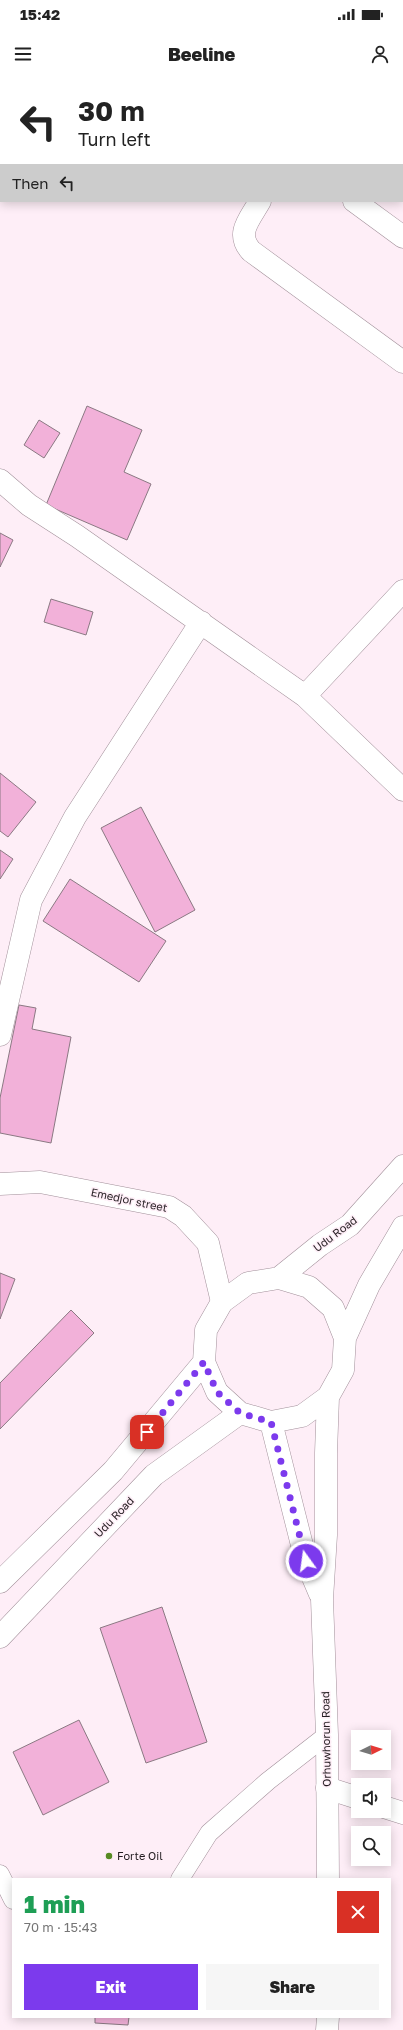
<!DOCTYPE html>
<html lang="en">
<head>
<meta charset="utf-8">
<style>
  :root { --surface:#fff; --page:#f6f6f6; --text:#222; --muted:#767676; --accent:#7c3aed }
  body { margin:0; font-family:"Golos Text",sans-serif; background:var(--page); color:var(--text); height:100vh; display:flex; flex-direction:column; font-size:15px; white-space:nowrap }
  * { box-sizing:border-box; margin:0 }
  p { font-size:13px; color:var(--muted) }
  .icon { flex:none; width:22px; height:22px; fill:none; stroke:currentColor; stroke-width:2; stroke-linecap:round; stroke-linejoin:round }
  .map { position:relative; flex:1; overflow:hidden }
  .drawer { position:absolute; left:12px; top:1798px; width:379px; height:140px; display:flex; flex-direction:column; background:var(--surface); border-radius:0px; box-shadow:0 2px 10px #0003 }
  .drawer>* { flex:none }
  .hud { position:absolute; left:0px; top:0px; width:403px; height:122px; box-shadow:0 2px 10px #0003; background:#fff; color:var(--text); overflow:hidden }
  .needle { width:26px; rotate:85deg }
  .buttons { position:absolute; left:351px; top:1650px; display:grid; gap:8px }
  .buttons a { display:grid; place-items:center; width:40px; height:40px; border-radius:0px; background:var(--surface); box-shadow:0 2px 10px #0003; font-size:20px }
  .pin { position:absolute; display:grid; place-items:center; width:34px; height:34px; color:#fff; margin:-17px; border-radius:8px; box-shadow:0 2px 6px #0006 }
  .me { position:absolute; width:44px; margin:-22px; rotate:346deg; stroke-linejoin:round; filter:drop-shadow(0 0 3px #0008) }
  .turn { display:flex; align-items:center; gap:14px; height:84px; padding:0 12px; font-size:18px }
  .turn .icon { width:52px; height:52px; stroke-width:2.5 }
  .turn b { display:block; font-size:28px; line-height:34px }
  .then { display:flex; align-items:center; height:38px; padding:0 12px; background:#0003; gap:8px; font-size:15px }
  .round { display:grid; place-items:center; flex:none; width:42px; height:42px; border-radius:0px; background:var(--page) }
  .headline { display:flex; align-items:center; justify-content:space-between; height:68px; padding:0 12px }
  h1 { font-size:24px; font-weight:800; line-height:30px; color:#1e9e55 }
  .button { display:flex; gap:8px; margin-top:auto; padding:8px 12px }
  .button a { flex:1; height:46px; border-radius:0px; background:var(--accent); color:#fff; font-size:16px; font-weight:800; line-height:46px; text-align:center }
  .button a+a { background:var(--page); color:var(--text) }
  .status { display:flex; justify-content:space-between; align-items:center; height:28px; padding:0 20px; background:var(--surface); direction:ltr }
  .status svg { height:11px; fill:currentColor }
  header { display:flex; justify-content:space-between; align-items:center; height:52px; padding:0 12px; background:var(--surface); font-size:18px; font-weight:800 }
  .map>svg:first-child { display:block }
</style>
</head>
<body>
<div class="status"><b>15:42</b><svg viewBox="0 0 49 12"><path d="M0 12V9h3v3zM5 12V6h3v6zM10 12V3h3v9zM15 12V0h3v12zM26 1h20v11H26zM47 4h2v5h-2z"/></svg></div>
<header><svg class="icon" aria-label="menu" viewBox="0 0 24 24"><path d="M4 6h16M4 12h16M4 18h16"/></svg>Beeline<svg class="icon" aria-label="person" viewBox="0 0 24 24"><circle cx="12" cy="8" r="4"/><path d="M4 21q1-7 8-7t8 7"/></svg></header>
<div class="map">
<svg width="403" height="1950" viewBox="0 0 403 1950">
  <rect width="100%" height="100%" fill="#feeef7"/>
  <path fill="#f2b1d9" stroke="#8b7983" d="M87 326 142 350 124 392 151 404 127 460 46 425Z
    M39 340 60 353 44 378 24 365Z
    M0 453 13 460 0 487Z
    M51 519 93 532 86 555 44 542Z
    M0 693 36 722 8 757 0 751Z
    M141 727 195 830 155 852 101 748Z
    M0 770 13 779 0 799Z
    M70 799 166 861 139 902 43 841Z
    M19 925 36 928 32 949 71 957 51 1063 0 1053V1018Z
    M0 1193 15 1199 0 1239Z
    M71 1230 94 1253 0 1349V1303Z
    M162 1527 207 1662 146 1683 100 1548Z
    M79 1640 109 1702 43 1735 13 1672Z
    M95 1937H129L128 1945 95 1943Z"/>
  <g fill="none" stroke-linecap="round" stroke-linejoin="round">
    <defs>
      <path id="lane" d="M0 1794 13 1820
        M180 1799 209 1753 268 1701 327 1655"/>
      <path id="street" d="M260 121C250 139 235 153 251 171L403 282
        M354 121 403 157
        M0 400 29 425 77 456 305 616 403 710
        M305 616 403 511
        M0 955 31 820 75 737 201 542
        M0 1104 40 1102 169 1127 183 1136 208 1163 222 1222
        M327 1708 358 1718
        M384 1727 403 1733"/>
      <path id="secondary" d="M279 1198 309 1207 333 1228 345 1258 343 1290 328 1317 302 1336 271 1342 240 1333 217 1312 204 1282 206 1250 222 1222 248 1203 279 1198 320 1165 350 1145 403 1086
        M345 1258 369 1205 403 1147
        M271 1342 306 1481 320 1514
        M0 1502 113 1391 204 1282
        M0 1557 154 1395 240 1333
        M328 1799 327 1655 322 1519 326 1455V1373L328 1317
        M327 1950 328 1937"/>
    </defs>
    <use href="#lane" stroke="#a2909a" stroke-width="19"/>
    <use href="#street" stroke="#a2909a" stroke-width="23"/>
    <use href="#secondary" stroke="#a2909a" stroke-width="23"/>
    <use href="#lane" stroke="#fff" stroke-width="18"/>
    <use href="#street" stroke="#fff" stroke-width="22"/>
    <use href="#secondary" stroke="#fff" stroke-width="22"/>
  </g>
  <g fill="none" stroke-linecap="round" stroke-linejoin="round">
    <path stroke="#7c3aed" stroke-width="7" stroke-dasharray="0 12.6" d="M147 1352 204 1282 217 1312 240 1333 271 1342 306 1481"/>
  </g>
  <circle fill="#578a22" stroke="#feeef7" stroke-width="1.5" cx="109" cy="1776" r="4"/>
  <g text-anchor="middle" stroke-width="3" stroke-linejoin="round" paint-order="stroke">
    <g font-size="11" fill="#231c20" stroke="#feeef7">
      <text transform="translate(129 1120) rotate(12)" y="4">Emedjor street</text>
      <text transform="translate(335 1154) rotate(-37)" y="4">Udu Road</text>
      <text transform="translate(114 1437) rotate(-46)" y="4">Udu Road</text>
      <text transform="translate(326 1659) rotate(-91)" y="4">Orhuwhorun Road</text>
    </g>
    <g font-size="11" fill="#231c20" stroke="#feeef7" text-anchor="start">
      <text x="117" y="1780">Forte Oil</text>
    </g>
  </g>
</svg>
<div class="buttons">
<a><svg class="needle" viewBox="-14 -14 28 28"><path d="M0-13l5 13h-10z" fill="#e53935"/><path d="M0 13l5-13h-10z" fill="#767676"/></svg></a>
<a><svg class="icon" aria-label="sound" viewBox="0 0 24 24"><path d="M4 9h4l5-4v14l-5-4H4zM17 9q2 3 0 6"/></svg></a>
<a><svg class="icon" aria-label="search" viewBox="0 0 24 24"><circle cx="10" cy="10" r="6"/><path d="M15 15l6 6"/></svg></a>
</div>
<div class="pin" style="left:147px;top:1352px;background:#d93025"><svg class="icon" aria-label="arrive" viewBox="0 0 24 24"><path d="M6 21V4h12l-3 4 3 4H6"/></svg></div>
<svg class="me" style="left:306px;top:1481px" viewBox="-20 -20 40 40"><circle r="17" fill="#7c3aed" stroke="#fff" stroke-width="3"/><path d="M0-11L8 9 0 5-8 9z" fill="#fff"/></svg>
<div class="hud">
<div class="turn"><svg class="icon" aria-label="left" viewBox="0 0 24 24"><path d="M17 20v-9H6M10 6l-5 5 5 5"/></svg><div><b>30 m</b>Turn left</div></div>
<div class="then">Then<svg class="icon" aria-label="left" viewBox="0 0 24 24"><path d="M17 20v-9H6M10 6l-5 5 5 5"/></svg></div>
</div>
<section class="drawer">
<div class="headline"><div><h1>1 min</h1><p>70 m · 15:43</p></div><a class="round" style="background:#d93025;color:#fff"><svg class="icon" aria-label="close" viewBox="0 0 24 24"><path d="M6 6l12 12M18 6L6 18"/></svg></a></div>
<div class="button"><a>Exit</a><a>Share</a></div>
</section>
</div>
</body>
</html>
